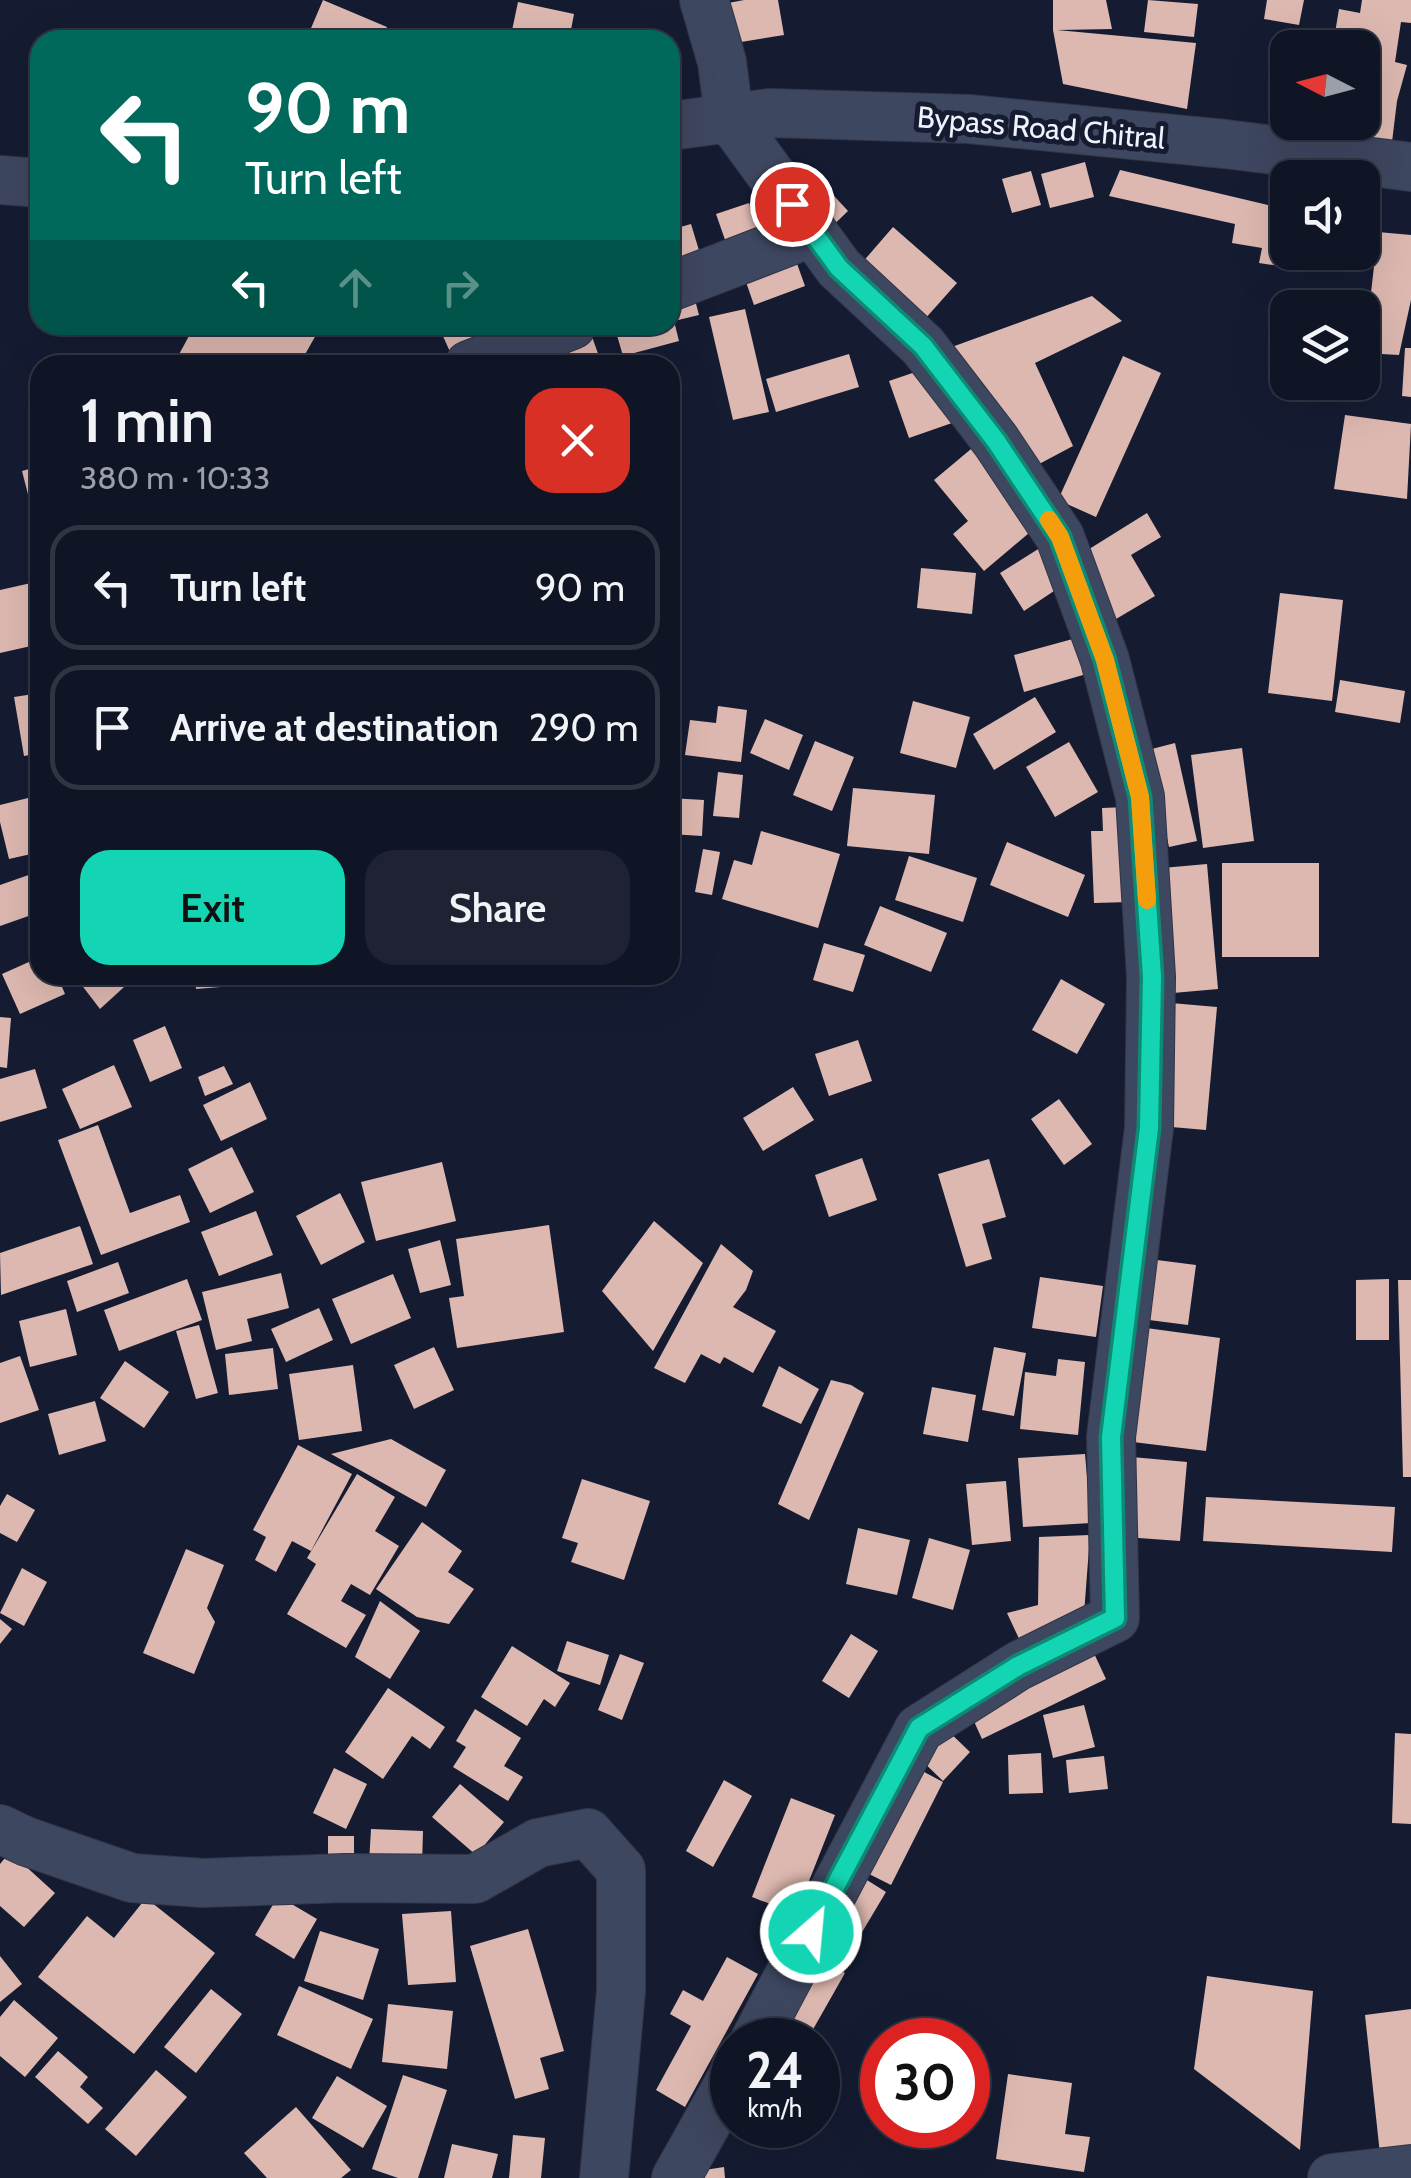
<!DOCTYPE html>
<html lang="en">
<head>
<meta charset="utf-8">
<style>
  :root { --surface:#101526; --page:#1e2232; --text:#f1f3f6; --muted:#9c9fa7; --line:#303443; --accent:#14d5b3 }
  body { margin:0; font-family:Cabin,sans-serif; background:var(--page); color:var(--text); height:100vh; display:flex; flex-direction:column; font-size:38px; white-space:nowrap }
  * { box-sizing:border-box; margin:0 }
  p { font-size:32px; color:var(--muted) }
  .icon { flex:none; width:55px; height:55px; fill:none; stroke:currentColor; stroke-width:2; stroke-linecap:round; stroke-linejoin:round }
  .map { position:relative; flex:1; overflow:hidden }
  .side { position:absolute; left:30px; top:355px; width:650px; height:630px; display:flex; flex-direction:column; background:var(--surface); border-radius:30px; box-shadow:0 10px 40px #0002,0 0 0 2px var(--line) }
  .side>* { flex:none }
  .guide { position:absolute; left:30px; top:30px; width:650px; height:305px; border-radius:30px; box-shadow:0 10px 40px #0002,0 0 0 2px var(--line); background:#00695c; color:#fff; overflow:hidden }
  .needle { width:65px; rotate:276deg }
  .buttons { position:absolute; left:1270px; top:30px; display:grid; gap:20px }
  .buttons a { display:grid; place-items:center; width:110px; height:110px; border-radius:20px; background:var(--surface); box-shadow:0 10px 40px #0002,0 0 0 2px var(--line); font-size:50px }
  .speed { position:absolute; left:710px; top:2018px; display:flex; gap:20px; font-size:50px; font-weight:700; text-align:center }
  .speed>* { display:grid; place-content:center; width:130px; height:130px; border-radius:50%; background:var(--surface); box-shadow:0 10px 40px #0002,0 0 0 2px var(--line); line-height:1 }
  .speed small { font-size:25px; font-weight:400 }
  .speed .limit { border:15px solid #d22; background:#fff; color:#111 }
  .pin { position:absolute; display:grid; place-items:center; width:85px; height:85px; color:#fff; margin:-42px; border:5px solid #fff; border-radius:50%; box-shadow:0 2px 10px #0007 }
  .me { position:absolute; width:110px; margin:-55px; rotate:27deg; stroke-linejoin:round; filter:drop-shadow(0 0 8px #0008) }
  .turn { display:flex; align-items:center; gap:35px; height:210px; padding:0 50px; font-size:45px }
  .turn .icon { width:130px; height:130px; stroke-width:2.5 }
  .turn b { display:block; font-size:70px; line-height:85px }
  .lanes { display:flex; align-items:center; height:95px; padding:0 50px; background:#0003; justify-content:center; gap:50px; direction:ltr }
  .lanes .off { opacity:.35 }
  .round { display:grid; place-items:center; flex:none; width:105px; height:105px; border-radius:30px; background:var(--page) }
  .overview { display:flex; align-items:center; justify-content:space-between; height:170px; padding:0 50px }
  h1 { font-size:60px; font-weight:600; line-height:75px }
  .cta { display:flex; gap:20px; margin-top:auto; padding:20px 50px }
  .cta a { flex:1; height:115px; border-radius:30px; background:var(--accent); color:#111; font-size:40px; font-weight:600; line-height:115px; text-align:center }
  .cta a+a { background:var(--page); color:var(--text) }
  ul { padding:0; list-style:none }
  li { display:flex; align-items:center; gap:30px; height:125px; margin:0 20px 15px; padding:0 30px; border:5px solid var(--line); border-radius:30px }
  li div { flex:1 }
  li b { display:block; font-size:38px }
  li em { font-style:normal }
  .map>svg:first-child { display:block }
</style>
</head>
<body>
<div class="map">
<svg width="1411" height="2178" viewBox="0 0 1411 2178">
  <rect width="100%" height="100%" fill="#151c32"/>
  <path fill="#ddb8b0" d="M323 0 387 27 381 40H306Z
    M744 0H778L784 35 729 44 723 4Z
    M1053 0H1106L1112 29 1057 30 1196 43 1187 109 1063 84 1053 30Z
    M1148 0 1198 4 1194 37 1144 32Z
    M1267 0H1304L1299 25 1264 19Z
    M1362 0H1411V23L1401 22 1395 62 1407 65 1397 101 1392 142 1356 138 1359 122H1362V102L1377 39 1335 33 1339 9 1360 13Z
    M518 2 574 14 569 40H510Z
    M1085 162 1094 197 1050 208 1041 174Z
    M1120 170 1268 205 1271 184 1288 186V252H1309L1307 270 1259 263 1262 248 1232 243 1235 224 1109 196Z
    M1031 171 1041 205 1012 213 1002 179Z
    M812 172 848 211 818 240 781 200Z
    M749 203 762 242 730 254 716 214Z
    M691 224 701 257 670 267V230Z
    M893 227 957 283 924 320 861 264Z
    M1378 232 1411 235V300L1399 355 1364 353Z
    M790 244 805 286 754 305 739 262Z
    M691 285 699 315 674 321 679 341 623 356 614 325H670V291Z
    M1092 296 1122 321 1035 363 1073 446 1026 471 949 348Z
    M1281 304 1288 305V346L1278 344Z
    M745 309 769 412 733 420 709 317Z
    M195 325H299L316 335 299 365H189L177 358Z
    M438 325H516L451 354Z
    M589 328 602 365H556L548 344Z
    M1405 348H1411V397L1402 396Z
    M849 354 859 387 776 412 766 379Z
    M1123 356 1161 373 1096 517 1058 500Z
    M933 366 952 423 909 438 889 381Z
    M1345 415 1411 424 1407 499 1334 489Z
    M977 444 1042 522 984 571 953 534 968 521 934 480Z
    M40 466V537H39L22 471Z
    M1147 513 1161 537 1131 555 1155 596 1116 619 1078 556Z
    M1043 546 1066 583 1024 611 1000 573Z
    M921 568 976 573 972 614 917 608Z
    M40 581V644L0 653V590Z
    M1280 593 1343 600 1332 701 1268 693Z
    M1080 637 1090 673 1024 692 1014 655Z
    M1340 680 1405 691 1400 723 1335 712Z
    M40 693V753L24 756 14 697Z
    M1035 697 1056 732 994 770 973 734Z
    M913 701 970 717 956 768 900 753Z
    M718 706 747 710 741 762 685 755 690 720 716 723Z
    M765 719 803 735 789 770 750 753Z
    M815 741 854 757 832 811 793 795Z
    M1069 742 1098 792 1055 817 1026 767Z
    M1175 743 1197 841 1169 847 1148 750Z
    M1242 748 1254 841 1203 848 1191 755Z
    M718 772 743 775 739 818 713 816Z
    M853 788 935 795 929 854 847 846Z
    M40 795V852L9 859 0 822V805Z
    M670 798 704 800 702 836 670 834Z
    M1127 807 1130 902 1094 903 1091 831H1103L1102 808Z
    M761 831 840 854 818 928 722 899 734 860 752 865Z
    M1007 842 1085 875 1068 917 990 885Z
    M703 849 720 852 712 895 695 892Z
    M909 856 977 878 963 922 895 900Z
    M1222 863H1319V957H1222Z
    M1207 864 1218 989 1173 993 1162 868Z
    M40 871V912L0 926V885Z
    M880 906 947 933 931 972 864 945Z
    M824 943 865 955 853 992 813 980Z
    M40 957V975H57L65 994 20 1014 2 974Z
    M74 975H133L135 977 100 1009Z
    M195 975H245L246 985 196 989Z
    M1061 979 1105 1004 1077 1054 1032 1030Z
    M1171 1003 1217 1007 1206 1130 1160 1126Z
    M0 1017 11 1018 7 1068 0 1067Z
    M165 1026 182 1068 150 1082 133 1040Z
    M858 1040 872 1081 829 1096 815 1054Z
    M114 1065 132 1107 80 1129 62 1089Z
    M224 1066 233 1084 205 1096 198 1077Z
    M35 1069 47 1108 0 1122V1079Z
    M250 1082 267 1119 221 1141 203 1105Z
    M793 1087 814 1120 763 1151 743 1118Z
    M1059 1099 1092 1144 1064 1165 1031 1119Z
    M98 1125 130 1213 180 1195 190 1222 101 1255 58 1140Z
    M232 1147 254 1192 210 1213 188 1169Z
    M862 1158 877 1200 829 1217 815 1175Z
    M989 1159 1006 1217 982 1224 992 1259 966 1267 938 1174Z
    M442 1162 456 1221 376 1241 361 1182Z
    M340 1193 365 1242 321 1265 296 1216Z
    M256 1211 273 1255 219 1276 201 1232Z
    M654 1221 703 1263 653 1351 602 1291Z
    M549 1225 564 1332 457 1348 449 1298 464 1296 456 1239Z
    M80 1226 93 1264 1 1295 0 1253Z
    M440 1240 451 1285 420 1293 408 1249Z
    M721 1244 753 1271 746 1290 733 1307 776 1331 753 1373 724 1357 720 1364 701 1354 685 1383 654 1368Z
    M1157 1260 1196 1265 1188 1325 1149 1320Z
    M118 1262 129 1293 77 1312 67 1281Z
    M281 1273 289 1308 247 1319 252 1341 216 1350 202 1292Z
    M393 1274 411 1318 351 1344 332 1299Z
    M1040 1277 1103 1286 1096 1337 1032 1328Z
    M187 1279 202 1320 119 1351 104 1310Z
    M1389 1279V1340H1356V1280Z
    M1398 1280H1411V1477H1403Z
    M319 1308 333 1340 286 1362 271 1329Z
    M66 1309 77 1355 30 1367 19 1321Z
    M199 1325 218 1393 196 1399 176 1331Z
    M1139 1327 1220 1338 1206 1451 1125 1441Z
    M434 1347 454 1390 414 1409 394 1365Z
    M994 1347 1026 1353 1014 1416 982 1410Z
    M273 1348 278 1389 229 1395 225 1354Z
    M20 1356 39 1410 0 1423V1363Z
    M1058 1359 1085 1362 1078 1435 1020 1429 1025 1372 1056 1376Z
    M125 1361 169 1392 144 1428 100 1398Z
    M353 1365 362 1431 299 1440 289 1374Z
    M779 1366 819 1389 801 1424 762 1406Z
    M831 1380 851 1385 864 1393 809 1520 778 1504Z
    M932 1387 976 1395 968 1442 923 1434Z
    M95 1401 106 1441 59 1455 48 1414Z
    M391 1439 446 1470 426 1507 331 1454Z
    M298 1445 352 1474 311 1551 292 1541 276 1572 255 1560 266 1537 253 1530Z
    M1085 1454 1091 1523 1023 1527 1018 1458Z
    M1132 1457 1187 1462 1180 1541 1125 1537Z
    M357 1474 395 1497 375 1531 399 1546 370 1595 351 1584 341 1601 366 1615 346 1648 287 1614 316 1564 307 1558Z
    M582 1479 650 1501 624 1580 571 1562 578 1543 562 1538Z
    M1006 1481 1011 1541 972 1545 966 1484Z
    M7 1494 35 1510 17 1542 0 1533V1506Z
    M1206 1497 1395 1507 1392 1552 1203 1541Z
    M422 1522 462 1551 448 1572 474 1589 449 1624 417 1617 376 1589Z
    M858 1528 910 1540 897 1595 846 1584Z
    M1090 1535 1084 1614 1022 1645 1007 1613 1038 1605 1039 1537Z
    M929 1538 970 1550 953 1610 912 1598Z
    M186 1549 224 1565 207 1608 215 1622 194 1674 143 1653Z
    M22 1568 47 1582 24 1626 0 1613Z
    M380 1601 420 1631 390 1679 355 1657Z
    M0 1619 12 1629 0 1644Z
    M851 1634 878 1651 849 1698 822 1681Z
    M567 1641 609 1655 600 1685 557 1671Z
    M512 1646 570 1683 555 1707 544 1699 527 1726 481 1697Z
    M1091 1647 1106 1679 982 1739 967 1706Z
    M620 1654 644 1663 622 1720 598 1710Z
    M388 1688 445 1727 430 1749 412 1736 383 1779 345 1752Z
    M1084 1705 1095 1747 1053 1758 1043 1715Z
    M475 1709 521 1738 504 1766 523 1777 508 1801 453 1767 466 1747 456 1741Z
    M944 1727 970 1752 943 1781 917 1756Z
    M1395 1733 1411 1734V1824L1392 1823Z
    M1041 1753 1043 1793 1009 1794 1008 1755Z
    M1104 1756 1108 1789 1069 1793 1066 1760Z
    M911 1765 943 1782 891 1885 859 1869Z
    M334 1768 367 1784 346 1829 313 1813Z
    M724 1780 752 1796 713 1867 686 1851Z
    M460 1784 504 1822 476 1855 432 1817Z
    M791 1798 835 1815 796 1914 752 1897Z
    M371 1829 423 1831 422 1865 369 1863Z
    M328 1836H354V1865H328Z
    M10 1852 55 1893 24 1927 0 1906V1864Z
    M859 1875 886 1892 843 1964 815 1947Z
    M278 1896 317 1919 294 1959 255 1935Z
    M146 1898 215 1953 134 2054 38 1977 87 1916 114 1938Z
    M451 1911 456 1982 408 1985 402 1914Z
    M528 1929 564 2051 540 2058 549 2089 515 2099 470 1946Z
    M320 1931 379 1949 363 2000 304 1981Z
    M0 1956 22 1984 0 2002Z
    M813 1956 845 1973 807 2040H766Z
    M727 1957 758 1974 685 2107 656 2090 691 2026 670 2014 683 1990 703 2001Z
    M1207 1976 1313 1991 1300 2150 1194 2069Z
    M299 1986 373 2019 351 2069 277 2035Z
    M211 1989 242 2014 196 2073 164 2047Z
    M14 2000 58 2038 25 2077 0 2056V2017Z
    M388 2004 453 2011 447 2069 382 2062Z
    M1411 2009V2151L1380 2154 1365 2015Z
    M58 2051 88 2077 80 2087 103 2108 88 2124 35 2077Z
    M156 2070 187 2097 136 2156 105 2129Z
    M1008 2074 1072 2083 1065 2134 1090 2137 1084 2172 996 2159Z
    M403 2075 447 2090 418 2178H398L372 2169Z
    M337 2076 387 2106 363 2148 312 2118Z
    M296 2107 351 2170 341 2178H267L244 2153Z
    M513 2135 545 2138 541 2178H509Z
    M452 2144 498 2154 492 2178H444Z
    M724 2167 725 2178H686L685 2173Z"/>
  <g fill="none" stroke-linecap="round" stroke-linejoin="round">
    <defs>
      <path id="minor" d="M704 0 722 62 729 117 839 268 923 346 996 441 1060 537 1105 660 1140 797 1151 977 1149 1128 1111 1437 1115 1618 1018 1666 919 1729 755 2040
        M670 126 769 113 969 119 1225 144 1411 167
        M0 180 40 183
        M670 287 813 232
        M469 365 572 325
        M0 1829 25 1841 132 1878 203 1883 345 1878 475 1879 538 1843 588 1833 621 1870V1991L604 2178
        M676 2178 732 2078
        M1332 2178 1411 2169"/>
    </defs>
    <use href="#minor" stroke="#323546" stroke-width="50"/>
    <use href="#minor" stroke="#3e4760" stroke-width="48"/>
  </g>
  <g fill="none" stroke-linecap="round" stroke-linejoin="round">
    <defs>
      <path id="route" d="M792 204 839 268 923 346 996 441 1060 537 1105 660 1140 797 1152 977 1149 1128 1111 1437 1115 1618 1018 1666 919 1728 811 1932"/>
    </defs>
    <use href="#route" stroke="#0d8a74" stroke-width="25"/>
    <use href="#route" stroke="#14d5b3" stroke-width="18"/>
    <path stroke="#f59e0b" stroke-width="18" d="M1049 520 1060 537 1105 660 1140 797 1147 900"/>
  </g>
  <g text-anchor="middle" stroke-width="10" stroke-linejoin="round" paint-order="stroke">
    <g font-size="30" fill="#eff3fc" stroke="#151c32">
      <text transform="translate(1041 128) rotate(5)" y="10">Bypass Road Chitral</text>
    </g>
  </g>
</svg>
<div class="buttons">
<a><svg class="needle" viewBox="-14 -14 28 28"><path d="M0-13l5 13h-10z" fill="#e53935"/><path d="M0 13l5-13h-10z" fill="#9c9fa7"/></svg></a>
<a><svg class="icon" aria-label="sound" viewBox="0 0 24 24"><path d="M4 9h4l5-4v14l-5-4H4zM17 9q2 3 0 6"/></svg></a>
<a><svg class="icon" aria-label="layers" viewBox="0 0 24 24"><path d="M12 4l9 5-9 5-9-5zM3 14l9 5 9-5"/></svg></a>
</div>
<div class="speed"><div>24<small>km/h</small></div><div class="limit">30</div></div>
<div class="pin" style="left:792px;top:204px;background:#d93025"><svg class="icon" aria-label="arrive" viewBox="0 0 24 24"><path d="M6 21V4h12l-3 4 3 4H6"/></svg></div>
<svg class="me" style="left:811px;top:1932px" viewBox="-20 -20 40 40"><circle r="17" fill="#14d5b3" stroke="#fff" stroke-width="3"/><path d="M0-11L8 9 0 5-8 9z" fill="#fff"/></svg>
<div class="guide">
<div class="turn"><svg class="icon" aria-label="left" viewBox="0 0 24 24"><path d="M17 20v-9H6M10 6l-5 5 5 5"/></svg><div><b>90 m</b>Turn left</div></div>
<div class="lanes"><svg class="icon" aria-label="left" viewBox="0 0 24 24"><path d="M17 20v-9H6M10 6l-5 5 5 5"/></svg><svg class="icon off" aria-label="ahead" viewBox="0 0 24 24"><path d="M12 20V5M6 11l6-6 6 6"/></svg><svg class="icon off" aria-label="right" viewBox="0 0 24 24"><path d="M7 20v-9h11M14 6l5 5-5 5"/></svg></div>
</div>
<section class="side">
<div class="overview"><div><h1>1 min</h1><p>380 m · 10:33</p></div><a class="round" style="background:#d93025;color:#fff"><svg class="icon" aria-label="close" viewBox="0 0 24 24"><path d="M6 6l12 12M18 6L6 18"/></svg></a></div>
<ul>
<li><svg class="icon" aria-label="left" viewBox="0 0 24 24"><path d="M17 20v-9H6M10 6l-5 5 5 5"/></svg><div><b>Turn left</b></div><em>90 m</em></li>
<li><svg class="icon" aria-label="arrive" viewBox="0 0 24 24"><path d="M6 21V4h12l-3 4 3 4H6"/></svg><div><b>Arrive at destination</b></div><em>290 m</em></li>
</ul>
<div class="cta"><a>Exit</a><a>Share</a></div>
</section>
</div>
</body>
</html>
